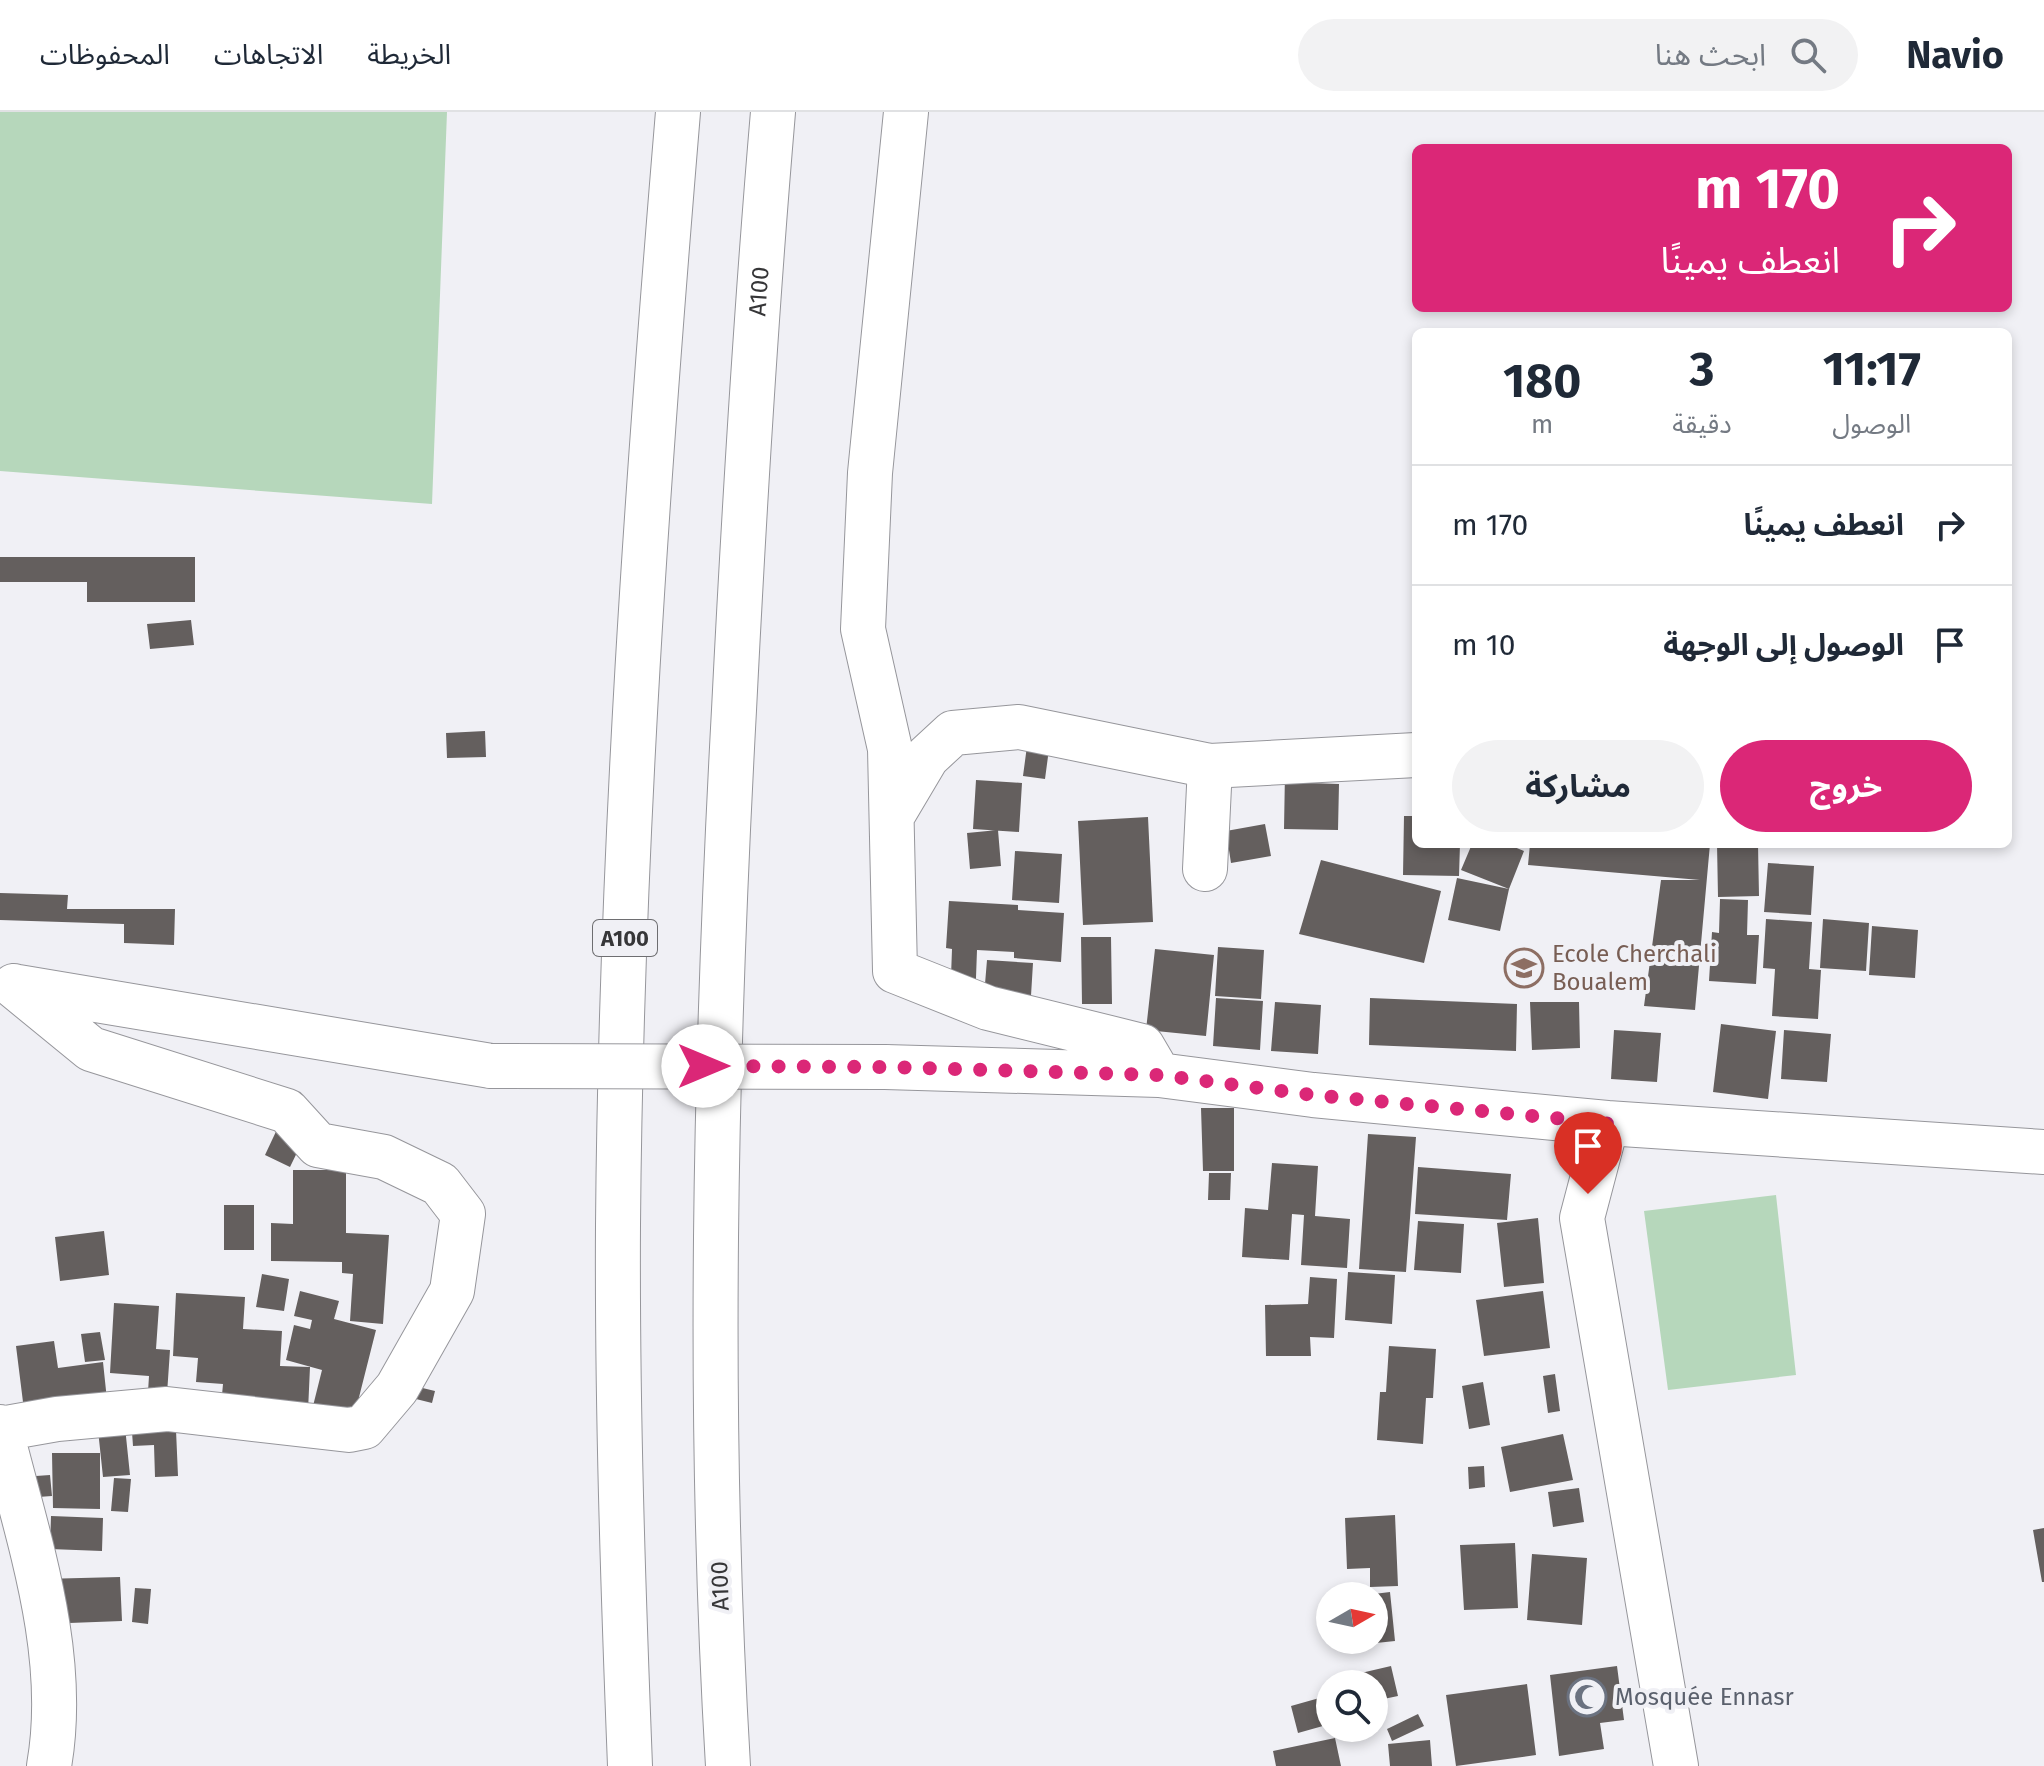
<!DOCTYPE html>
<html lang="ar">
<head>
<meta charset="utf-8">
<style>
  :root { --surface:#fff; --page:#f2f2f3; --text:#1f2937; --muted:#747a83; --line:#e0e1e3; --accent:#db2777 }
  body { margin:0; font-family:"Fira Sans","Noto Sans Arabic",sans-serif; background:var(--page); color:var(--text); direction:rtl; height:100vh; display:flex; flex-direction:column; font-size:30px; white-space:nowrap }
  * { box-sizing:border-box; margin:0 }
  p { font-size:26px; color:var(--muted) }
  .icon { flex:none; width:44px; height:44px; fill:none; stroke:currentColor; stroke-width:2; stroke-linecap:round; stroke-linejoin:round }
  .map { position:relative; flex:1; overflow:hidden; direction:ltr }
  .drawer { position:absolute; left:1412px; top:216px; width:600px; height:520px; display:flex; flex-direction:column; background:var(--surface); border-radius:12px; box-shadow:0 4px 12px #0003; direction:rtl }
  .drawer>* { flex:none }
  .banner { position:absolute; left:1412px; top:32px; width:600px; height:168px; border-radius:12px; box-shadow:0 4px 12px #0003; direction:rtl; background:#db2777; color:#fff; overflow:hidden }
  .needle { width:52px; rotate:81deg }
  .fabs { position:absolute; left:1316px; top:1470px; display:grid; gap:16px }
  .fabs a { display:grid; place-items:center; width:72px; height:72px; border-radius:50%; background:var(--surface); box-shadow:0 4px 12px #0003; font-size:40px }
  .pin { position:absolute; display:grid; place-items:center; width:68px; height:68px; color:#fff; margin:-82px -34px; border-radius:50% 50% 50% 0; rotate:-45deg; box-shadow:0 0 8px #0007 }
  .pin .icon { rotate:45deg }
  .me { position:absolute; width:88px; margin:-44px; rotate:90deg; stroke-linejoin:round; filter:drop-shadow(0 0 6px #0008) }
  .turn { display:flex; align-items:center; gap:28px; height:168px; padding:0 40px; font-size:36px }
  .turn .icon { width:104px; height:104px; stroke-width:2.5 }
  .turn b { display:block; font-size:56px; line-height:68px }
  .eta { display:flex; justify-content:space-evenly; align-items:center; height:136px; text-align:center }
  .eta b { font-size:48px; font-weight:700; line-height:56px }
  .primary-button { display:flex; gap:16px; margin-top:auto; padding:16px 40px }
  .primary-button a { flex:1; height:92px; border-radius:48px; background:var(--accent); color:#fff; font-size:32px; font-weight:700; line-height:92px; text-align:center }
  .primary-button a+a { background:var(--page); color:var(--text) }
  ul { padding:0; list-style:none }
  li { display:flex; align-items:center; gap:24px; height:120px; padding:0 40px; border-top:2px solid var(--line) }
  li div { flex:1 }
  li b { display:block; font-size:30px }
  li em { font-style:normal }
  header { display:flex; align-items:center; gap:48px; box-sizing:border-box; height:112px; padding:0 40px; background:var(--surface); border-bottom:2px solid var(--line) }
  header strong { font-size:38px }
  nav { display:flex; gap:44px; margin-inline-start:auto; font-size:28px }
  .search { width:560px; height:72px; background:var(--page); display:flex; align-items:center; gap:20px; box-sizing:border-box; padding:0 28px; border-radius:44px; color:var(--muted); font-size:30px }
  .map>svg:first-child { display:block }
</style>
</head>
<body>
<header>
<strong>Navio</strong>
<div class="search"><svg class="icon" aria-label="search" viewBox="0 0 24 24"><circle cx="10" cy="10" r="6"/><path d="M15 15l6 6"/></svg>ابحث هنا</div>
<nav><a>الخريطة</a><a>الاتجاهات</a><a>المحفوظات</a></nav>
</header>
<div class="map">
<svg width="2044" height="1654" viewBox="0 0 2044 1654">
  <rect width="100%" height="100%" fill="#f0f0f5"/>
  <path fill="#b6d7bb" d="M0 0H447L432 392 0 359Z
    M1776 1083 1796 1263 1668 1278 1644 1099Z"/>
  <path fill="#645f5e" d="M0 445H195V490H87V470H0Z
    M191 508 194 533 150 537 147 512Z
    M485 619 486 645 447 646 446 621Z
    M1027 634 1049 637 1045 667 1023 664Z
    M1285 660 1310 661V671L1339 672 1338 718 1284 717Z
    M976 668 1022 671 1019 720 973 717Z
    M1404 704H1416V732H1460L1459 764 1403 763Z
    M1148 705 1153 810 1083 813 1078 709Z
    M1265 712 1271 744 1231 751 1226 719Z
    M998 718 1001 754 970 757 967 721Z
    M1472 732H1507L1524 739 1509 777 1500 819 1448 808 1457 766 1509 777 1461 758Z
    M1530 732H1710L1695 898 1644 894 1661 768H1700L1528 753Z
    M1717 732H1758L1759 784 1718 785Z
    M1015 739 1062 742 1059 791 1012 788Z
    M1321 748 1441 779 1424 851 1299 822Z
    M1768 751 1814 754 1811 803 1764 800Z
    M0 781 68 783 67 797H175L174 833 124 831V812L0 808Z
    M1720 787 1748 788 1747 823H1759L1756 872 1709 869 1712 820 1719 821Z
    M949 789 1018 793V798L1064 801 1061 850 1014 846V840L977 838 975 893 950 892 952 837 946 836Z
    M1766 807 1812 810 1809 857 1821 858 1818 907 1772 904 1775 857 1763 856Z
    M1823 807 1869 811 1866 859 1820 856Z
    M1872 814 1918 818 1915 866 1869 863Z
    M1081 825H1111L1112 892H1082Z
    M1218 835 1264 838 1261 887 1215 884Z
    M1155 837 1214 843 1206 924 1146 918Z
    M987 848 1033 851 1030 900 983 896Z
    M1216 886 1263 889 1260 938 1213 934Z
    M1370 886 1517 892 1516 939 1369 933Z
    M1275 890 1321 893 1318 942 1271 939Z
    M1530 890H1579L1580 936 1532 938Z
    M1721 912 1776 919 1768 987 1713 980Z
    M1614 918 1661 921 1657 970 1611 967Z
    M1784 918 1831 922 1827 970 1781 967Z
    M1201 996H1234V1059H1203Z
    M280 1011 306 1022 290 1055 265 1043Z
    M1368 1022 1416 1025 1406 1160 1359 1157Z
    M1272 1051 1318 1054 1315 1104 1350 1107 1347 1156 1301 1153 1304 1103 1292 1102 1289 1148 1242 1145 1245 1096 1268 1098Z
    M1418 1055 1511 1062 1507 1108 1415 1102Z
    M293 1058H346V1121L389 1123 383 1212 350 1209 353 1162 342 1161V1150L271 1149V1111L293 1112Z
    M1209 1061H1231L1230 1088H1208Z
    M224 1093H254V1138H224Z
    M1538 1106 1544 1171 1504 1175 1497 1111Z
    M1418 1109 1464 1112 1461 1161 1414 1158Z
    M104 1119 109 1163 60 1169 55 1125Z
    M1348 1160 1395 1163 1392 1212 1345 1208Z
    M262 1162 289 1167 284 1199 256 1195Z
    M1310 1165 1337 1167 1334 1226 1310 1225 1311 1244H1266L1265 1193 1308 1192Z
    M300 1179 339 1189 334 1207 376 1218 354 1305 313 1294 322 1258 286 1248 294 1213 310 1217 312 1208 294 1204Z
    M1543 1179 1550 1236 1484 1244 1476 1188Z
    M176 1181 245 1185 243 1217 282 1219 280 1254 310 1255 308 1299 221 1294 223 1272 196 1270 198 1246 173 1244Z
    M114 1191 159 1194 156 1237 170 1238 167 1282 148 1280 149 1264 110 1261Z
    M100 1220 105 1248 85 1250 81 1222Z
    M54 1229 58 1256 103 1250 107 1288 24 1298 16 1234Z
    M1389 1234 1436 1237 1433 1286H1426L1423 1332 1377 1328 1380 1280H1386Z
    M1555 1262 1560 1299 1548 1301 1543 1264Z
    M1483 1270 1490 1313 1469 1317 1462 1274Z
    M410 1273 435 1279 432 1291 408 1285Z
    M125 1315 130 1363 103 1365 98 1318Z
    M176 1318 178 1364 155 1365 154 1333 133 1334 132 1320Z
    M1563 1322 1573 1368 1510 1380 1501 1335Z
    M52 1341H100V1397L53 1396Z
    M1484 1354 1485 1375 1469 1377 1468 1355Z
    M50 1363 52 1384 24 1386 22 1365Z
    M114 1366 131 1367 128 1400 111 1399Z
    M1579 1376 1584 1410 1553 1415 1548 1380Z
    M1395 1403 1398 1474 1370 1475V1456L1347 1457 1345 1406Z
    M51 1404 103 1406 102 1439 50 1437Z
    M2044 1416V1470H2042L2033 1418Z
    M1515 1431 1518 1496 1464 1498 1460 1433Z
    M1532 1442 1587 1446 1582 1513 1527 1508Z
    M120 1465 122 1509 43 1512 42 1467Z
    M135 1476 151 1477 148 1512 132 1510Z
    M1390 1480 1395 1529 1338 1535V1528H1374V1482Z
    M1391 1554 1398 1584 1374 1589V1572H1363L1361 1561Z
    M1617 1554 1624 1608 1600 1611 1604 1637 1559 1644 1550 1563Z
    M1527 1572 1536 1643 1456 1654 1446 1583Z
    M1330 1583V1612L1298 1621 1291 1594Z
    M1418 1602 1424 1614 1392 1629 1387 1617Z
    M1335 1626 1341 1654H1276L1273 1639Z
    M1430 1628 1432 1654H1390L1388 1632Z"/>
  <g fill="none" stroke-linecap="round" stroke-linejoin="round">
    <defs>
      <path id="minor" d="M906 0 870 361 863 517 890 637 895 859 988 896 1142 934 1159 963
        M892 704 927 645 953 621 1019 615 1210 654 1416 643
        M1205 757 1210 654
        M18 875 491 954
        M885 955 1159 963 1313 983 1607 1011
        M0 1315C27 1424 69 1541 49 1654
        M0 1317 57 1307 167 1297 349 1318 364 1315 397 1276 452 1179 463 1102 440 1072 384 1045 318 1033 287 999 91 937 14 874
        M1676 1654 1582 1106 1607 1011 2044 1040"/>
      <g id="highway">
        <path d="M630 1654C623 1474 617 1293 618 1113 621 741 647 371 678 0"/>
        <path id="s1" d="M728 1654C707 1302 715 950 734 598 744 398 756 199 773 0"/>
      </g>
    </defs>
    <use href="#minor" stroke="#96969b" stroke-width="46"/>
    <use href="#highway" stroke="#96969b" stroke-width="46"/>
    <use href="#minor" stroke="#fff" stroke-width="44"/>
    <use href="#highway" stroke="#fff" stroke-width="44"/>
    <defs>
      <path id="minor-bridge" d="M491 954 885 955"/>
    </defs>
    <use href="#minor-bridge" stroke="#96969b" stroke-width="46" stroke-linecap="butt"/>
    <use href="#minor-bridge" stroke="#fff" stroke-width="44"/>
  </g>
  <g fill="none" stroke-linecap="round" stroke-linejoin="round">
    <path stroke="#db2777" stroke-width="14" stroke-dasharray="0 25.2" d="M703 954 885 955 1159 963 1313 983 1607 1011 1588 1082"/>
  </g>
  <defs>
    <symbol id="school-ring" viewBox="-11 -11 22 22"><circle r="9.5" fill="#f0f0f5" stroke="#8d6e63" stroke-width="1.5"/><path d="M0-5L7-2L0 1L-7-2ZM-4 1L0 2.5L4 1V4Q0 6-4 4Z" fill="#8d6e63"/></symbol>
    <symbol id="mosque-ring" viewBox="-11 -11 22 22"><circle r="9.5" fill="#f0f0f5" stroke="#6b7280" stroke-width="1.5"/><path d="M3.5-4.9A6 6 0 1 0 3.5 4.9A5 5 0 1 1 3.5-4.9Z" fill="#6b7280"/></symbol>
  </defs>
  <g fill-rule="evenodd">
    <use href="#school-ring" x="1502" y="834" width="44" height="44"/>
    <use href="#mosque-ring" x="1565" y="1563" width="44" height="44"/>
  </g>
  <g text-anchor="middle" stroke-width="8" stroke-linejoin="round" paint-order="stroke">
    <rect fill="#f0f0f5" stroke="#6e6e71" stroke-width="2" x="593" y="808" width="64" height="36" rx="6"/>
    <g font-size="22" font-weight="bold" fill="#363638">
      <text x="625" y="834">A100</text>
    </g>
    <g font-size="24" fill="#363638" stroke="#f0f0f5">
      <text dy="8" stroke="none"><textPath href="#s1" startOffset="1476">A100</textPath></text>
      <text transform="translate(720 1474) rotate(-92)" y="8">A100</text>
    </g>
    <g font-size="24" fill="#785e54" stroke="#f0f0f5" text-anchor="start">
      <text x="1552" y="850">Ecole Cherchali<tspan x="1552" dy="28">Boualem</tspan></text>
    </g>
    <g font-size="24" fill="#5b616d" stroke="#f0f0f5" text-anchor="start">
      <text x="1615" y="1593">Mosquée Ennasr</text>
    </g>
  </g>
</svg>
<div class="fabs">
<a><svg class="needle" viewBox="-14 -14 28 28"><path d="M0-13l5 13h-10z" fill="#e53935"/><path d="M0 13l5-13h-10z" fill="#747a83"/></svg></a>
<a><svg class="icon" aria-label="search" viewBox="0 0 24 24"><circle cx="10" cy="10" r="6"/><path d="M15 15l6 6"/></svg></a>
</div>
<div class="pin" style="left:1588px;top:1082px;background:#d93025"><svg class="icon" aria-label="arrive" viewBox="0 0 24 24"><path d="M6 21V4h12l-3 4 3 4H6"/></svg></div>
<svg class="me" style="left:703px;top:954px" viewBox="-20 -20 40 40"><circle r="19" fill="#fff"/><path d="M0-13L10 11 0 6-10 11z" fill="#db2777"/></svg>
<div class="banner">
<div class="turn"><svg class="icon" aria-label="right" viewBox="0 0 24 24"><path d="M7 20v-9h11M14 6l5 5-5 5"/></svg><div><b>170 m</b>انعطف يمينًا</div></div>
</div>
<section class="drawer">
<div class="eta">
<div><b>11:17</b><p>الوصول</p></div>
<div><b>3</b><p>دقيقة</p></div>
<div><b>180</b><p>m</p></div>
</div>
<ul>
<li><svg class="icon" aria-label="right" viewBox="0 0 24 24"><path d="M7 20v-9h11M14 6l5 5-5 5"/></svg><div><b>انعطف يمينًا</b></div><em>170 m</em></li>
<li><svg class="icon" aria-label="arrive" viewBox="0 0 24 24"><path d="M6 21V4h12l-3 4 3 4H6"/></svg><div><b>الوصول إلى الوجهة</b></div><em>10 m</em></li>
</ul>
<div class="primary-button"><a>خروج</a><a>مشاركة</a></div>
</section>
</div>
</body>
</html>
